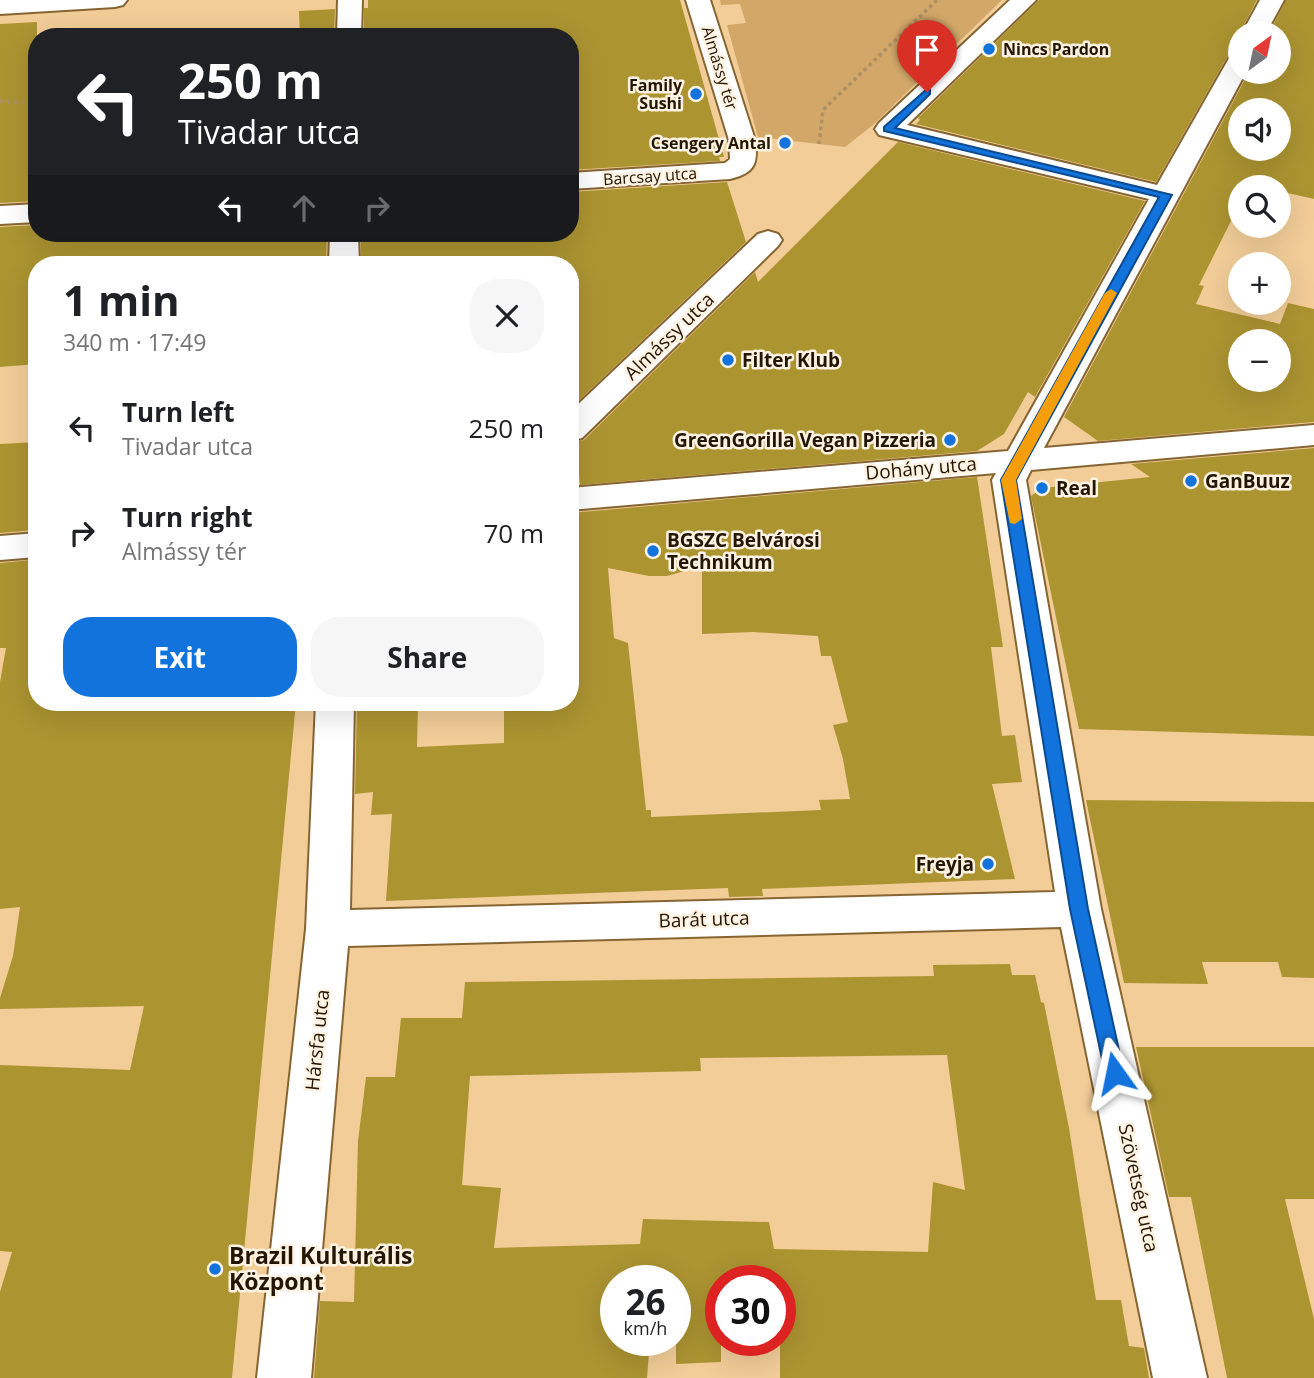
<!DOCTYPE html>
<html lang="en">
<head>
<meta charset="utf-8">
<style>
  :root { --surface:#fff; --page:#f6f6f6; --text:#202124; --muted:#757577; --accent:#1273dc }
  body { margin:0; font-family:"Open Sans",sans-serif; background:var(--page); color:var(--text); height:100vh; display:flex; flex-direction:column; font-size:26px; white-space:nowrap }
  * { box-sizing:border-box; margin:0 }
  p { font-size:23px; color:var(--muted) }
  .icon { flex:none; width:38px; height:38px; fill:none; stroke:currentColor; stroke-width:2; stroke-linecap:round; stroke-linejoin:round }
  .map { position:relative; flex:1; overflow:hidden }
  .details { position:absolute; left:28px; top:256px; width:551px; height:455px; display:flex; flex-direction:column; background:var(--surface); border-radius:28px; box-shadow:0 7px 28px #0002 }
  .details>* { flex:none }
  .banner { position:absolute; left:28px; top:28px; width:551px; height:214px; border-radius:28px; box-shadow:0 7px 28px #0002; background:#202124; color:#fff; overflow:hidden }
  .needle { width:46px; rotate:33deg }
  .tools { position:absolute; left:1228px; top:21px; display:grid; gap:14px }
  .tools a { display:grid; place-items:center; width:63px; height:63px; border-radius:50%; background:var(--surface); box-shadow:0 7px 28px #0002; font-size:35px }
  .speed { position:absolute; left:600px; top:1265px; display:flex; gap:14px; font-size:35px; font-weight:700; text-align:center }
  .speed>* { display:grid; place-content:center; width:91px; height:91px; border-radius:50%; background:var(--surface); box-shadow:0 7px 28px #0002; line-height:1 }
  .speed small { font-size:18px; font-weight:400 }
  .speed .limit { border:10px solid #d22; background:#fff; color:#111 }
  .pin { position:absolute; display:grid; place-items:center; width:60px; height:60px; color:#fff; margin:-72px -30px; border-radius:50% 50% 50% 0; rotate:-45deg; box-shadow:0 0 7px #0007 }
  .pin .icon { rotate:45deg }
  .me { position:absolute; width:77px; margin:-38px; rotate:348deg; stroke-linejoin:round; filter:drop-shadow(0 0 5px #0008) }
  .turn { display:flex; align-items:center; gap:24px; height:147px; padding:0 35px; font-size:32px }
  .turn .icon { width:91px; height:91px; stroke-width:2.5 }
  .turn b { display:block; font-size:49px; line-height:60px }
  .lanes { display:flex; align-items:center; height:66px; padding:0 35px; background:#0003; justify-content:center; gap:35px; direction:ltr }
  .lanes .off { opacity:.35 }
  .round { display:grid; place-items:center; flex:none; width:74px; height:74px; border-radius:28px; background:var(--page) }
  .overview { display:flex; align-items:center; justify-content:space-between; height:119px; padding:0 35px }
  h1 { font-size:42px; font-weight:700; line-height:52px }
  .cta { display:flex; gap:14px; margin-top:auto; padding:14px 35px }
  .cta a { flex:1; height:80px; border-radius:28px; background:var(--accent); color:#fff; font-size:28px; font-weight:700; line-height:80px; text-align:center }
  .cta a+a { background:var(--page); color:var(--text) }
  ul { padding:0; list-style:none }
  li { display:flex; align-items:center; gap:21px; height:105px; padding:0 35px }
  li div { flex:1 }
  li b { display:block; font-size:26px }
  li em { font-style:normal }
  .map>svg:first-child { display:block }
</style>
</head>
<body>
<div class="map">
<svg width="1314" height="1378" viewBox="0 0 1314 1378">
  <rect width="100%" height="100%" fill="#f2cd98"/>
  <path fill="#d2a768" d="M720 0H1002L873 125 845 147 758 137 727 25 746 23 740 4 721 5Z"/>
  <path fill="#ac9431" fill-rule="evenodd" d="M368 0H680L724 157H719L720 161 570 170V37H364V8H368Z
    M1039 0H1257L1240 32 1241 49 1230 52 1156 182 916 124 920 120 918 118Z
    M1286 0H1314V199L1279 191V187L1241 183V201L1199 285 1204 286 1196 304 1280 324 1288 303 1314 309V422L1098 441 1064 417 1249 72H1279V33H1269ZM1241 110H1279V149H1241ZM1241 341H1279V380H1241Z
    M335 9 334 37H300L299 11Z
    M37 22V201L0 203V24Z
    M898 142 1145 201 1035 397 1028 392 1004 434 977 451 580 485 575 442 584 440 755 272 758 282Z
    M727 182 746 242 572 407 570 264H361V233H570V192Z
    M37 225V235L327 233 326 264H37V364L0 367V227Z
    M37 442 35 530 0 533V444Z
    M1314 448V736L1079 729 1031 496 1042 488 1150 477 1131 464Z
    M977 477 1003 647H991L1002 736 1015 735 1022 782 992 784 1015 879 762 889 763 896 729 897 728 888 386 901 392 814 371 815 373 792 355 794 357 702H418L417 747 504 743V702H570V513ZM702 566V634L753 632 818 636 821 656H831L848 722 833 725 843 759 850 799 819 800 821 810 651 817V810H646L628 643 614 638 608 568 649 576H667Z
    M31 560V564L37 565V702H296L232 1378H0V1292L12 1252 0 1251V1065L130 1070 144 1006 0 1009V998L13 956 20 907 0 909V682L6 648H0V563Z
    M1086 800 1314 802V978L1282 977 1278 962H1202L1208 984 1124 983Z
    M1010 964 1012 975H1035L1041 1002 1044 1003 1069 1128 1096 1300H1121L1129 1346 1144 1348 1149 1378H780V1281H721V1362L676 1364V1281H616V1340H650L647 1378H314L320 1301 354 1302 358 1141 366 1077H395L401 1018H462L465 982 934 976 933 965ZM947 1055 965 1190 933 1182 928 1252 774 1249 769 1222 643 1219 640 1244 494 1248 501 1188 462 1185 470 1076 701 1071 700 1058Z
    M1136 1047H1314V1199H1285L1314 1319V1378H1227L1191 1197H1169Z"/>
  <g fill="none" stroke-linecap="round" stroke-linejoin="round">
    <defs>
      <path id="street" d="M0 0H127L123 5 115 7 0 14Z
        M338 0H362L361 37H337Z
        M686 0H710L755 140C758 164 755 173 730 179L570 189V173L725 163 730 159 729 140Z
        M1010 0H1036L907 125 1157 185 1232 53 1241 51V72H1246L1044 448 1314 425V445L1031 470 1026 480 1101 909 1207 1378H1153L1061 927 348 946 311 1378H257L306 929 316 702H354L350 910 1055 892 992 480 996 473 570 510V488L1008 451 1149 199 879 135 875 129 879 123Z
        M1260 0H1284L1266 33H1242Z
        M37 204V222L0 224V206Z
        M768 231 778 234 782 240 778 246 582 438 570 441V412L758 234Z
        M330 233H358L359 264H329Z
        M37 533V557L0 560V536Z"/>
    </defs>
    <use href="#street" stroke="#876532" stroke-width="4"/>
    <path stroke="#ac8f65" stroke-width="3.5" stroke-dasharray="3.5 3.5" stroke-linecap="butt" d="M0 101 23 103
      M819 144 823 110 937 0"/>
    <use href="#street" fill="#fff" fill-rule="evenodd"/>
  </g>
  <path fill="#1273dc" stroke="#0c4b8f" stroke-width="2" d="M927 89 930 90V94L895 128 1172 195 1016 480 1088 909 1124 1073 1121 1079 1115 1081 1108 1079 1105 1073 1070 909 1001 480 1159 197 884 131V127Z"/>
  <path fill="#f59e0b" d="M1111 289 1117 293 1016 480 1022 519 1015 524 1010 523 1001 480 1105 293Z"/>
  <g fill="#1273dc" stroke="#fef2e3" stroke-width="2.5">
    <circle cx="989" cy="49" r="7"/>
    <circle cx="696" cy="94" r="7"/>
    <circle cx="785" cy="143" r="7"/>
    <circle cx="728" cy="360" r="7"/>
    <circle cx="950" cy="440" r="7"/>
    <circle cx="1191" cy="481" r="7"/>
    <circle cx="1042" cy="488" r="7"/>
    <circle cx="653" cy="551" r="7"/>
    <circle cx="988" cy="864" r="7"/>
    <circle cx="215" cy="1269" r="7"/>
  </g>
  <g text-anchor="middle" stroke-width="5" stroke-linejoin="round" paint-order="stroke">
    <g font-size="16" font-weight="bold" fill="#231602" stroke="#fef2e3" text-anchor="end">
      <text x="1003" y="55" text-anchor="start">Nincs Pardon</text>
      <text x="682" y="91">Family<tspan x="682" dy="18">Sushi</tspan></text>
      <text x="771" y="149">Csengery Antal</text>
    </g>
    <g font-size="16" fill="#231602" stroke="#fef2e3">
      <text transform="translate(720 68) rotate(73)" y="6">Almássy tér</text>
      <text transform="translate(650 176) rotate(-4)" y="6">Barcsay utca</text>
    </g>
    <g font-size="19" fill="#231602" stroke="#fef2e3">
      <text transform="translate(669 336) rotate(-44)" y="7">Almássy utca</text>
      <text transform="translate(921 468) rotate(-5)" y="7">Dohány utca</text>
      <text transform="translate(704 919) rotate(-2)" y="7">Barát utca</text>
      <text transform="translate(317 1040) rotate(-84)" y="7">Hársfa utca</text>
      <text transform="translate(1139 1188) rotate(78)" y="7">Szövetség utca</text>
    </g>
    <g font-size="19" font-weight="bold" fill="#231602" stroke="#fef2e3" text-anchor="start">
      <text x="742" y="367">Filter Klub</text>
      <text x="936" y="447" text-anchor="end">GreenGorilla Vegan Pizzeria</text>
      <text x="1205" y="488">GanBuuz</text>
      <text x="1056" y="495">Real</text>
      <text x="667" y="547">BGSZC Belvárosi<tspan x="667" dy="22">Technikum</tspan></text>
      <text x="974" y="871" text-anchor="end">Freyja</text>
    </g>
    <g font-size="23" font-weight="bold" fill="#231602" stroke="#fef2e3" text-anchor="start">
      <text x="229" y="1264">Brazil Kulturális<tspan x="229" dy="26">Központ</tspan></text>
    </g>
  </g>
</svg>
<div class="tools">
<a><svg class="needle" viewBox="-14 -14 28 28"><path d="M0-13l5 13h-10z" fill="#e53935"/><path d="M0 13l5-13h-10z" fill="#757577"/></svg></a>
<a><svg class="icon" aria-label="sound" viewBox="0 0 24 24"><path d="M4 9h4l5-4v14l-5-4H4zM17 9q2 3 0 6"/></svg></a>
<a><svg class="icon" aria-label="search" viewBox="0 0 24 24"><circle cx="10" cy="10" r="6"/><path d="M15 15l6 6"/></svg></a>
<a>+</a>
<a>−</a>
</div>
<div class="speed"><div>26<small>km/h</small></div><div class="limit">30</div></div>
<div class="pin" style="left:927px;top:92px;background:#d93025"><svg class="icon" aria-label="arrive" viewBox="0 0 24 24"><path d="M6 21V4h12l-3 4 3 4H6"/></svg></div>
<svg class="me" style="left:1115px;top:1073px" viewBox="-20 -20 40 40"><path d="M0-17L14 15 0 8-14 15z" fill="#1273dc" stroke="#fff" stroke-width="4"/></svg>
<div class="banner">
<div class="turn"><svg class="icon" aria-label="left" viewBox="0 0 24 24"><path d="M17 20v-9H6M10 6l-5 5 5 5"/></svg><div><b>250 m</b>Tivadar utca</div></div>
<div class="lanes"><svg class="icon" aria-label="left" viewBox="0 0 24 24"><path d="M17 20v-9H6M10 6l-5 5 5 5"/></svg><svg class="icon off" aria-label="ahead" viewBox="0 0 24 24"><path d="M12 20V5M6 11l6-6 6 6"/></svg><svg class="icon off" aria-label="right" viewBox="0 0 24 24"><path d="M7 20v-9h11M14 6l5 5-5 5"/></svg></div>
</div>
<section class="details">
<div class="overview"><div><h1>1 min</h1><p>340 m · 17:49</p></div><a class="round"><svg class="icon" aria-label="close" viewBox="0 0 24 24"><path d="M6 6l12 12M18 6L6 18"/></svg></a></div>
<ul>
<li><svg class="icon" aria-label="left" viewBox="0 0 24 24"><path d="M17 20v-9H6M10 6l-5 5 5 5"/></svg><div><b>Turn left</b><p>Tivadar utca</p></div><em>250 m</em></li>
<li><svg class="icon" aria-label="right" viewBox="0 0 24 24"><path d="M7 20v-9h11M14 6l5 5-5 5"/></svg><div><b>Turn right</b><p>Almássy tér</p></div><em>70 m</em></li>
</ul>
<div class="cta"><a>Exit</a><a>Share</a></div>
</section>
</div>
</body>
</html>
